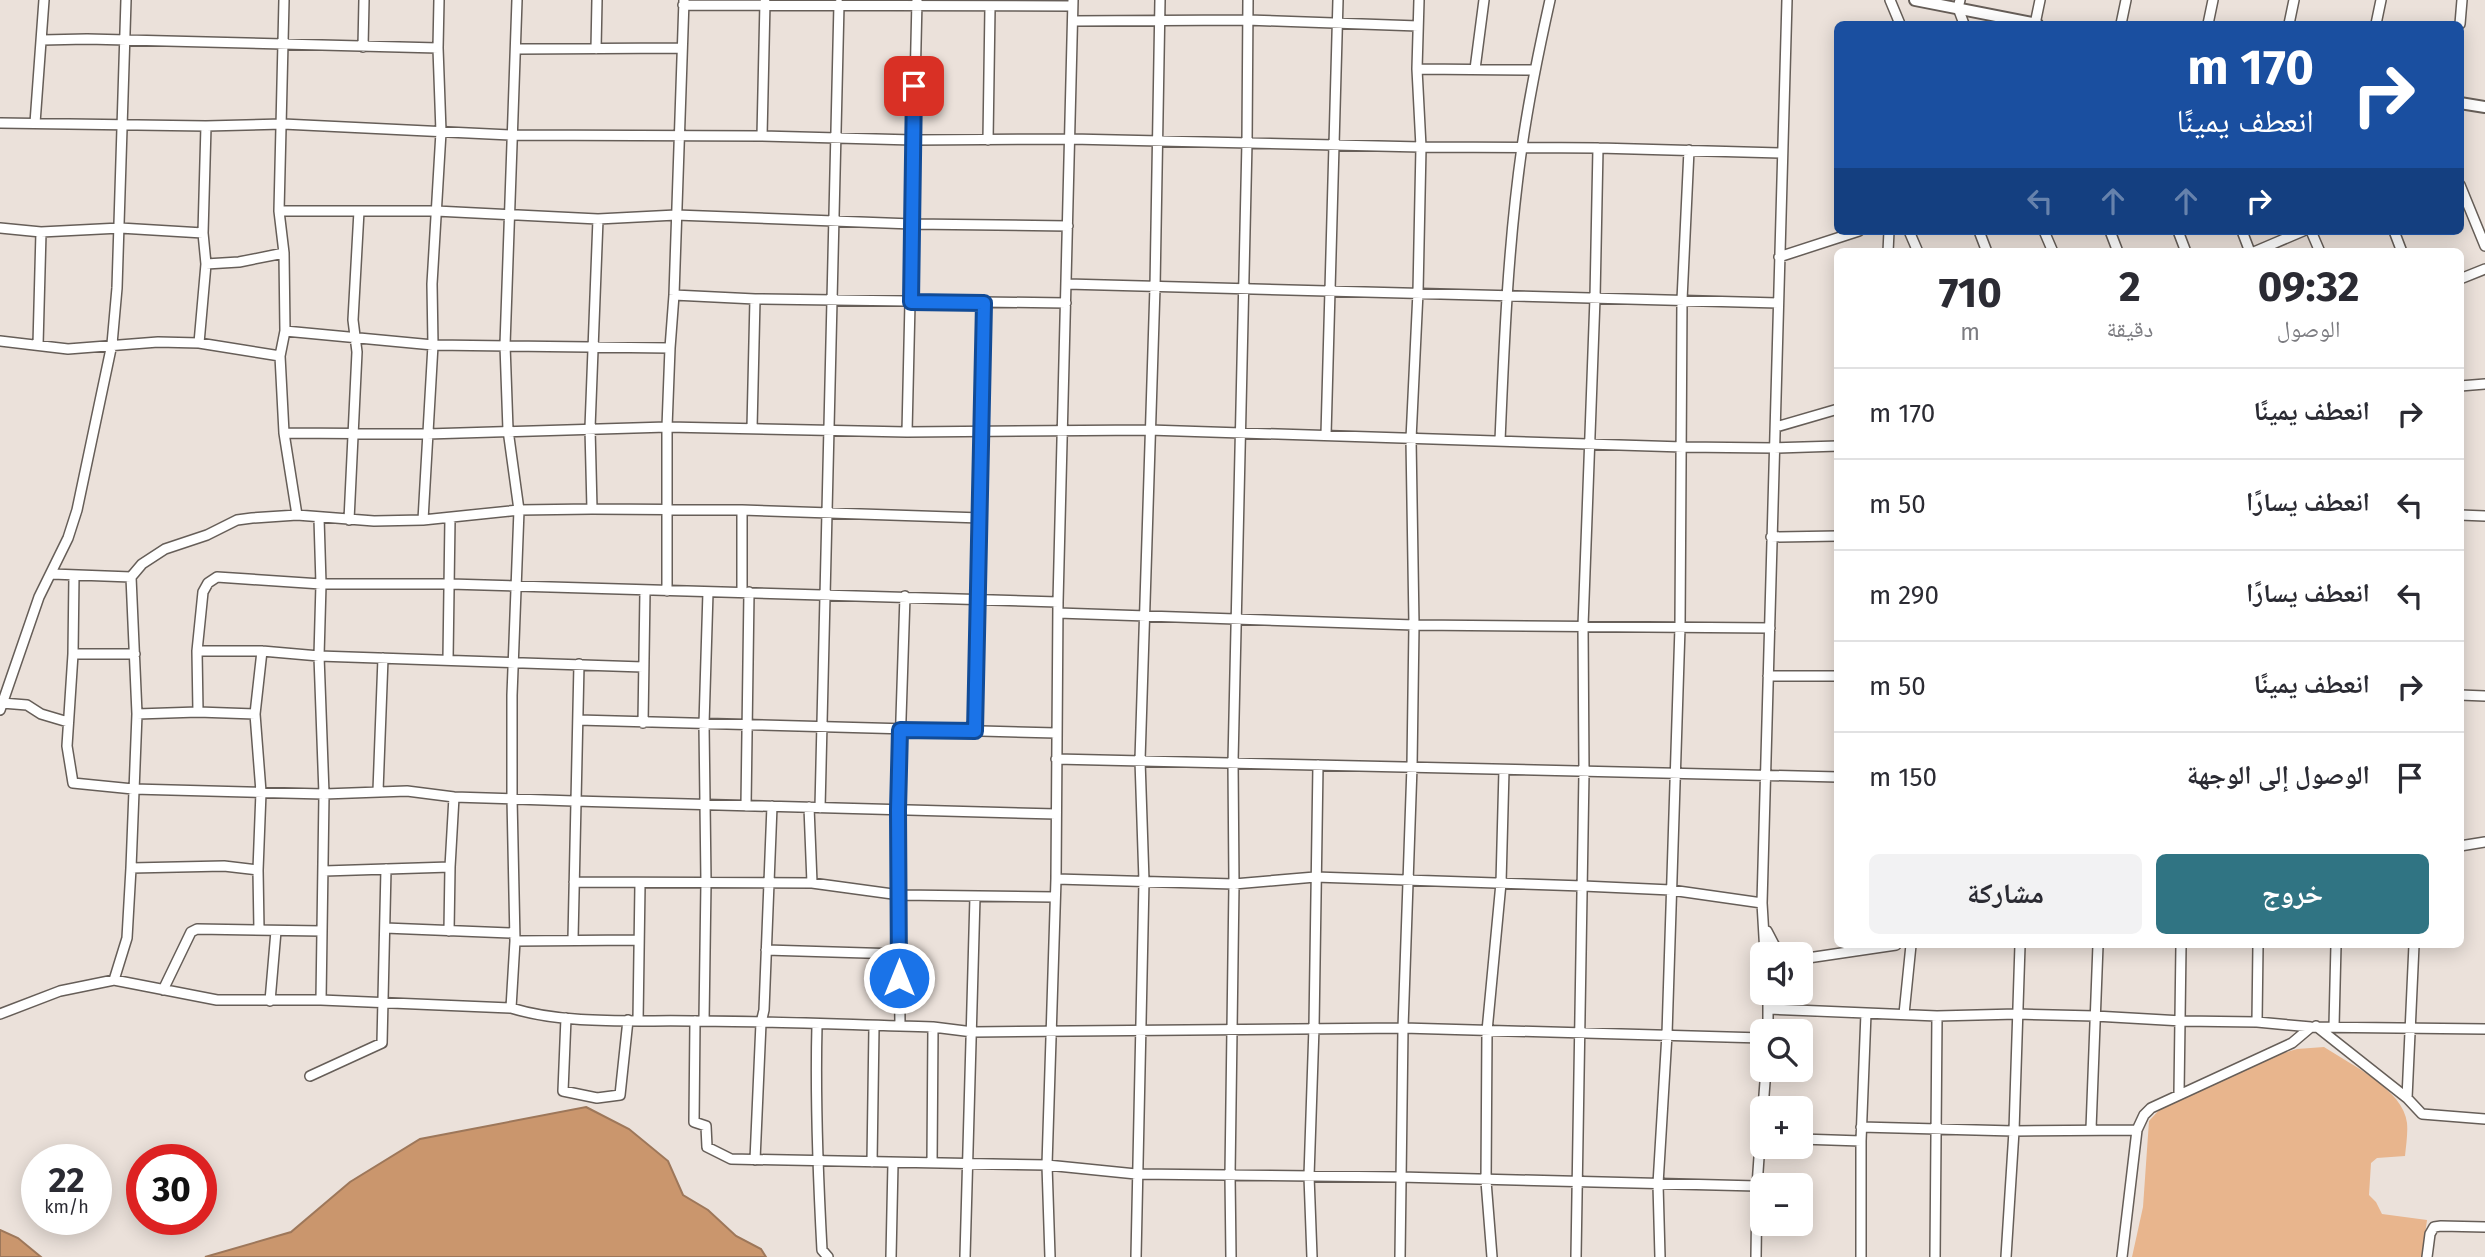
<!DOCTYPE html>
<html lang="ar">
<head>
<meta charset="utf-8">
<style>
  :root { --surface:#fff; --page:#f2f2f3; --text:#2b2b33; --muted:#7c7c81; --line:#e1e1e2; --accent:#307483 }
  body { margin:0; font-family:"Fira Sans","Noto Naskh Arabic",sans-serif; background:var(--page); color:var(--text); direction:rtl; height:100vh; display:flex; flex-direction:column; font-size:26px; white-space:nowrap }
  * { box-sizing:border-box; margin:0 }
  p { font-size:23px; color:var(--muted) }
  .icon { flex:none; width:38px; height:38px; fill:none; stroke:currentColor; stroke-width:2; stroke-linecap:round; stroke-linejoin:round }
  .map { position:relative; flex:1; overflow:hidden; direction:ltr }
  .panel { position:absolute; left:1834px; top:248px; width:630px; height:700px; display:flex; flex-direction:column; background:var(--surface); border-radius:10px; box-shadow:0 4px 18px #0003; direction:rtl }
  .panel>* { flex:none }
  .hud { position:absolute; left:1834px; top:21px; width:630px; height:214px; border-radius:10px; box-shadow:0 4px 18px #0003; direction:rtl; background:#1a4fa0; color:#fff; overflow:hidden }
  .tools { position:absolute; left:1750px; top:942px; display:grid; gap:14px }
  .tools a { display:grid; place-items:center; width:63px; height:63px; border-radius:10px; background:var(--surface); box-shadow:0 4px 18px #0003; font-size:35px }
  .speed { position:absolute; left:21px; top:1144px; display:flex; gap:14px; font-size:35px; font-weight:700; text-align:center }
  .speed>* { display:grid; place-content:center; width:91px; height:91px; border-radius:50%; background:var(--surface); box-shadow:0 4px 18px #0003; line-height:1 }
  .speed small { font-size:18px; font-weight:400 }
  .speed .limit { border:10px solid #d22; background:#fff; color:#111 }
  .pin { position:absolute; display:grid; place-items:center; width:60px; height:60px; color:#fff; margin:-30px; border-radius:14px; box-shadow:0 4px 10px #0006 }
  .me { position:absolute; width:77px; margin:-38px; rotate:0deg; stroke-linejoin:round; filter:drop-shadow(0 0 5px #0008) }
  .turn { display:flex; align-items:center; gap:24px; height:147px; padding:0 35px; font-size:32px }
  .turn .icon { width:91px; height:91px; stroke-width:2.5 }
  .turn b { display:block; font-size:49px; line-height:60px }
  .lanes { display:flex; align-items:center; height:66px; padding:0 35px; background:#0003; justify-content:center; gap:35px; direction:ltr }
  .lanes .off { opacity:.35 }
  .eta { display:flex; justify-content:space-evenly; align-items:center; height:119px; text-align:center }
  .eta b { font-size:42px; font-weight:700; line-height:49px }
  .button { display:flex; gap:14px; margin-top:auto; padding:14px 35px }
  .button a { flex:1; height:80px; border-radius:10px; background:var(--accent); color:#fff; font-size:28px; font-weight:700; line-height:80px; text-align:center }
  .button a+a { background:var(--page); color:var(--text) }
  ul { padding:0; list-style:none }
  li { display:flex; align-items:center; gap:21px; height:91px; padding:0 35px; border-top:2px solid var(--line) }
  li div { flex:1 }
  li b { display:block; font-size:26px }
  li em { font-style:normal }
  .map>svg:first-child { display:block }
</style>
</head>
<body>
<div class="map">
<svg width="2485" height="1257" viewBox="0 0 2485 1257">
  <rect width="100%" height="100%" fill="#ebe1da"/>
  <path fill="#e8b58d" d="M2324 1047C2350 1064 2404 1090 2407 1123 2408 1133 2406 1146 2405 1156L2377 1158 2371 1163 2369 1195 2376 1202 2382 1214 2427 1220 2422 1257H2132L2143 1207 2149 1121 2161 1108 2261 1060 2297 1049Z"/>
  <path fill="#ca966d" stroke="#9d775a" stroke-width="2" d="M586 1107 629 1129 668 1161 683 1195 708 1210 736 1236 761 1249 766 1257H205L291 1232 350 1182 420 1139Z
    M0 1230 18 1238 41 1257H0Z"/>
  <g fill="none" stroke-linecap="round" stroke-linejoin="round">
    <defs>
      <path id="minor" d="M284 0 279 211 284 253 285 331 280 356 284 433 297 515
        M1890 0 1900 24
        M1960 0 1958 8 1964 24
        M683 5 1072 6
        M1073 21 1247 20 1418 26
        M2035 24 2040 0
        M2121 24 2126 0
        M2208 24 2213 0
        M2289 24 2294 0
        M2376 24 2381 0
        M2460 24 2462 0
        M42 40 87 39 438 48
        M363 47 364 0
        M516 49 682 48
        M596 49 597 0
        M1417 69 1535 70
        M1475 69 1484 0
        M0 123 206 126 283 124 512 135 762 136 913 140 1071 139 1421 147 1598 148 1782 153
        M35 123 44 0
        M762 136 765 2
        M988 140 990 7
        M2460 185 2485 246
        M279 211H436L598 219 676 215 912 224 1068 226
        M0 228 41 232 120 228 203 233
        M1909 231 1918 252
        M1979 231 1987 252
        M2044 231 2053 252
        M2110 231 2118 252
        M2178 231 2186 252
        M2242 231 2250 252
        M2311 231 2320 252
        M2394 231 2402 252
        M1888 252 1889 231
        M2254 252 2303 231
        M1779 257 1859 231
        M206 264 239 262 284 253
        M2460 279 2485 269
        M1067 284 1778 303
        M674 295 755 299 1066 303
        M285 331 433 345 670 348
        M0 341 68 349 158 342 199 343 280 356
        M199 343 206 264 203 233 206 126
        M38 345 41 232
        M2460 386 2485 384
        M1776 427 1838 409
        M752 428 755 299
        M907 432 917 0
        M284 433 427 434 667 427 907 432 1149 430 1683 447 1774 448 1838 446
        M1326 435 1338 0
        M1500 441C1504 343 1508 245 1522 147 1529 98 1539 49 1550 0
        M592 509 590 428 598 219
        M742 510V592
        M2460 515 2485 516
        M319 518 321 584 319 656 324 794 321 1000
        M349 520 357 352 353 320 359 211
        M423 520 433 345 432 284 441 132 438 48 439 0
        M1771 537 1838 536
        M52 574 131 577
        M74 575 73 654 67 746 73 783 133 789 324 794 407 791 454 797 574 801 1056 814
        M667 591V427L670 348 674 295 684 0
        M1058 613 1414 625 1770 628
        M197 651H262L319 656 643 667
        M73 654H135
        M448 659 450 518
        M1768 676H1838
        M2460 695 2485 696
        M2 703 27 705 41 714 68 722
        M0 710 39 597 68 538 77 510 112 344 117 288 126 0
        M198 712 197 651 203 592 208 583 217 577 321 584H450L1058 602
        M137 714 198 712 255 714
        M578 720 1056 733
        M643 723 645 591
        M975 731 984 303
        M1056 759 1838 777
        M378 791 383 658
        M746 806 749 592
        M809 807 812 883
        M820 808 839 4
        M2460 846 2485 842
        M131 868 224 866 258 870
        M324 871 450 867 454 797
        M1056 879 1234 884 1315 877 1583 886 1671 890 1762 903
        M574 882 812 883 900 895 1054 897
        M385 928 513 933
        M259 930 258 870 261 792 255 714 262 651
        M449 931 450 867
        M1767 931 1779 954
        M573 939 579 664
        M515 941 638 940
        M766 950 899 954
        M1765 954 1762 903 1787 0
        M1801 959 1896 945
        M114 980 127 938 131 868 137 714 131 577 142 564 165 549 207 535 237 520 252 518 297 515 374 521 423 520 519 510 592 509 742 510 981 518
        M163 990 191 932 197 929 322 931
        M1768 992V1031
        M270 1001 276 931
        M511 1008 515 941 512 798V695L519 510 508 430 505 345 517 0
        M1769 1009 1937 1016 2017 1014 2095 1016 2182 1021 2257 1022 2311 1027 2485 1029
        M0 1014 60 991 114 980 217 1000H321L511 1008C566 1025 634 1020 692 1021 772 1021 853 1025 933 1027L973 1032 1403 1028 1762 1038
        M1904 1014 1911 945
        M566 1018 563 1091 597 1098 620 1095 628 1020
        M638 1021 640 884
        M695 1021 694 1122 706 1126 707 1147 731 1159 1047 1165 1136 1174 1400 1177 1757 1186
        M704 1021 706 882 704 724 708 592
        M2257 1022 2258 945
        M817 1025C815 1100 818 1175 822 1250L828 1257
        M900 1026 898 810 905 596
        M2316 1026 2407 1098 2422 1114 2485 1119
        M2334 1026 2336 945
        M310 1076 382 1043 386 869
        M2179 1094 2181 945
        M2407 1098 2414 945
        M1763 1108 1766 1069
        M1861 1127 2014 1131 2137 1130 2144 1115 2151 1108 2292 1043 2311 1027
        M2091 1129 2098 945
        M1801 1139 1861 1141
        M755 1160 761 1023 764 1010 772 806
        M872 1162 874 1027
        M932 1163 933 1027
        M891 1257 893 1163
        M965 1257 975 897
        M1050 1257 1047 1165 1056 879 1058 602 1073 0
        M1136 1257 1144 881 1140 760 1155 287 1160 0
        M1231 1257 1230 1175 1234 884 1233 762 1247 142 1248 0
        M1312 1257 1309 1176 1314 1027 1318 765
        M1400 1257 1403 1028 1412 766 1414 625 1411 439 1418 292 1421 147 1417 69 1419 0
        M1492 1257 1486 1181 1487 1031 1501 883 1504 770
        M1576 1257 1584 772 1583 626 1595 298 1598 148
        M1660 1257 1658 1184 1667 1034 1680 627 1682 300 1689 150
        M1756 1257 1757 1186 1762 1114
        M1861 1257V1141L1866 1013
        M1935 1257 1937 1016
        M2006 1257 2014 1131 2020 945
        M2122 1257 2137 1130
        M2427 1257 2430 1234 2434 1227 2441 1226 2485 1227"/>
      <path id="tertiary" d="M1915 0 2037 24
        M2460 103 2485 107"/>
    </defs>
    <use href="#minor" stroke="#665e58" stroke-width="12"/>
    <use href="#tertiary" stroke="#665e58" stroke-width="14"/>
    <use href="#minor" stroke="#fff" stroke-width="9"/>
    <use href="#tertiary" stroke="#fff" stroke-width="10"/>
  </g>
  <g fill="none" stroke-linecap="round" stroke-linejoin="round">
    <defs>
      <path id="route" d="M899 978 898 810 900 730 975 731 984 303 911 302 914 86"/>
    </defs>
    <use href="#route" stroke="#114b97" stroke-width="18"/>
    <use href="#route" stroke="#1a73e8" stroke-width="12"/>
  </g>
</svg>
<div class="tools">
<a><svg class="icon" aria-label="sound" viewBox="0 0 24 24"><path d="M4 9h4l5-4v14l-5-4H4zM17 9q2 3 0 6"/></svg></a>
<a><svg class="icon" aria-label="search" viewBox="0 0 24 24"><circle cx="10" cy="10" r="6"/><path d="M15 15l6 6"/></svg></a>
<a>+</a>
<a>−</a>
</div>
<div class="speed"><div>22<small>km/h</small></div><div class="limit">30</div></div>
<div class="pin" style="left:914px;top:86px;background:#d93025"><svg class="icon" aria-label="arrive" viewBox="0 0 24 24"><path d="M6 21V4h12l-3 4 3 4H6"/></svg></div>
<svg class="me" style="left:899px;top:978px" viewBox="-20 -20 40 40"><circle r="17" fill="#1a73e8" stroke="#fff" stroke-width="3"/><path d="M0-11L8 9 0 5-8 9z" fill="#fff"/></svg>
<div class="hud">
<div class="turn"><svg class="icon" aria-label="right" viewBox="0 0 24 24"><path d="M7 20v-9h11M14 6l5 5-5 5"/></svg><div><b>170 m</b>انعطف يمينًا</div></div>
<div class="lanes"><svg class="icon off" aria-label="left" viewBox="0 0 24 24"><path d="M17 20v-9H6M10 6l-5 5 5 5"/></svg><svg class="icon off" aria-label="ahead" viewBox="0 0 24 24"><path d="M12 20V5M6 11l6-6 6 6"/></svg><svg class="icon off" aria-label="ahead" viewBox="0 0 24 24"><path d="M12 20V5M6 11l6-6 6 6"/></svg><svg class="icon" aria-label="right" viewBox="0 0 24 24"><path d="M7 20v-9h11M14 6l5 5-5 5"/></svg></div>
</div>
<section class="panel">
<div class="eta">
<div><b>09:32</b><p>الوصول</p></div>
<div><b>2</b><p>دقيقة</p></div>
<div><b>710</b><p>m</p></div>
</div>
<ul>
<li><svg class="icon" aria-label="right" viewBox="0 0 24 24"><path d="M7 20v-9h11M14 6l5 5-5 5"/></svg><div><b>انعطف يمينًا</b></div><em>170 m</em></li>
<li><svg class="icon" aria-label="left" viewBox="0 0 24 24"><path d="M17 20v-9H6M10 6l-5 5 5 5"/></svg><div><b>انعطف يسارًا</b></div><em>50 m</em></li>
<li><svg class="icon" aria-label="left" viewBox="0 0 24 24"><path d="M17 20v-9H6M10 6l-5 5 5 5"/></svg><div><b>انعطف يسارًا</b></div><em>290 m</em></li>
<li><svg class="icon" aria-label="right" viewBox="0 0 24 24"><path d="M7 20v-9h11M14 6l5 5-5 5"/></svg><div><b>انعطف يمينًا</b></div><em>50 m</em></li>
<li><svg class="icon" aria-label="arrive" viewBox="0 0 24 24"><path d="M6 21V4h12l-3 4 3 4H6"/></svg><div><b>الوصول إلى الوجهة</b></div><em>150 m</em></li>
</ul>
<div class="button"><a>خروج</a><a>مشاركة</a></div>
</section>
</div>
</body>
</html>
